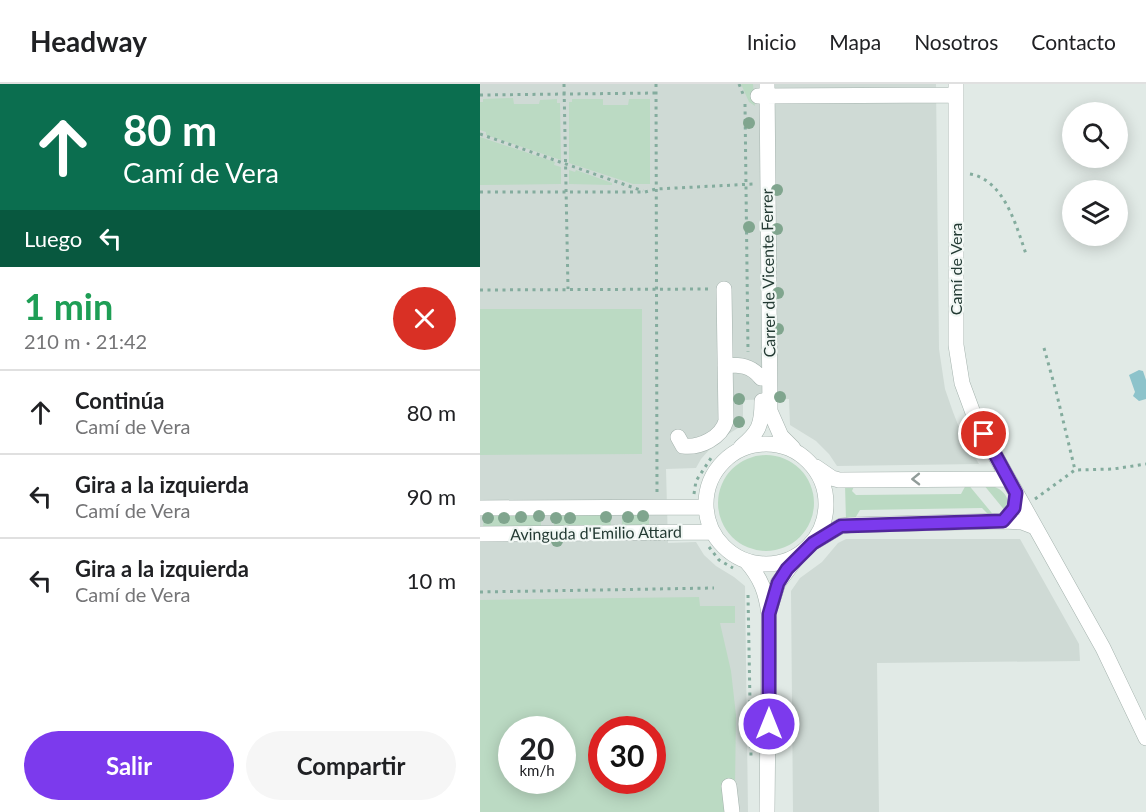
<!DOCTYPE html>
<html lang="es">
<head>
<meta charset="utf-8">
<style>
  :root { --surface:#fff; --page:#f6f6f6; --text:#202124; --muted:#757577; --line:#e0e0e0; --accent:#7c3aed }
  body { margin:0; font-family:Lato,sans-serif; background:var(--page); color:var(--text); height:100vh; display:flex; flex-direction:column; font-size:22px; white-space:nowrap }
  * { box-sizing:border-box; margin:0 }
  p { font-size:20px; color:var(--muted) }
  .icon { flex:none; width:33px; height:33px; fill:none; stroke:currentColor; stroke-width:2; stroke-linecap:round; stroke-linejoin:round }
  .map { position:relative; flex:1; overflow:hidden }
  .details { display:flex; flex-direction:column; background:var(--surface); width:480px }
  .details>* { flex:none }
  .banner { background:#0b6e4f; color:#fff; overflow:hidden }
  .buttons { position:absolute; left:582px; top:18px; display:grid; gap:12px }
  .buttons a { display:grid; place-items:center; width:66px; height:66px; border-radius:50%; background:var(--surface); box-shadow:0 3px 15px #0003; font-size:30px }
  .speed { position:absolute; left:18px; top:632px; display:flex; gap:12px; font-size:30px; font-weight:700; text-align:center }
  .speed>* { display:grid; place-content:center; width:78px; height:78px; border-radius:50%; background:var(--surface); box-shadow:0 3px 15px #0003; line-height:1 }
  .speed small { font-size:15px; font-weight:400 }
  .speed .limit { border:9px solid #d22; background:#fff; color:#111 }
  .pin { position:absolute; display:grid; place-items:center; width:51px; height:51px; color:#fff; margin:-26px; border:3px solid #fff; border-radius:50%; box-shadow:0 2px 6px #0007 }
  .me { position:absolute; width:66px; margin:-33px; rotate:0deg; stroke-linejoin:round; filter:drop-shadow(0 0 4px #0008) }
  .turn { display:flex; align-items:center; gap:21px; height:126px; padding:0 24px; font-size:27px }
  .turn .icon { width:78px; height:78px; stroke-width:2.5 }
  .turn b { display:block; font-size:42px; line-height:51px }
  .then { display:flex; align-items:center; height:57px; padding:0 24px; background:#0003; gap:12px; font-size:22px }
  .round { display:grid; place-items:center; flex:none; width:63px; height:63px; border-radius:32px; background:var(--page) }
  .overview { display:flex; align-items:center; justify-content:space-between; height:102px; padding:0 24px }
  h1 { font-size:36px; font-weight:700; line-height:45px; color:#1e9e55 }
  .action { display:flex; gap:12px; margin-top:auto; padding:12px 24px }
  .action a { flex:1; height:69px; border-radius:36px; background:var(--accent); color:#fff; font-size:24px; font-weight:700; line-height:69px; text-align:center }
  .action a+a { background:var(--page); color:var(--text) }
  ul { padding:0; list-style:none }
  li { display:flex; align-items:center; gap:18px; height:84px; padding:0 24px; border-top:2px solid var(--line) }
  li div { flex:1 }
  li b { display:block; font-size:22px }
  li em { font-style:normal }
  header { display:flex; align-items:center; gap:36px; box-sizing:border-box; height:84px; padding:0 30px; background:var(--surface); border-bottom:2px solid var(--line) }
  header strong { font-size:28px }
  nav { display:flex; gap:33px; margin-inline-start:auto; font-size:21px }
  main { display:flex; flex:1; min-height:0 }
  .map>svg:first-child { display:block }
</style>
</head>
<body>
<header>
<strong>Headway</strong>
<nav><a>Inicio</a><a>Mapa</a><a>Nosotros</a><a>Contacto</a></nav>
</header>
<main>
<section class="details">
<div class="banner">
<div class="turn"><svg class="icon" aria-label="ahead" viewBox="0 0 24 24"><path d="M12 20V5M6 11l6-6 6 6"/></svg><div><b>80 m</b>Camí de Vera</div></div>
<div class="then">Luego<svg class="icon" aria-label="left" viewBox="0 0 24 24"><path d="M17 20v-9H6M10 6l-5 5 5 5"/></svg></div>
</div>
<div class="overview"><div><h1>1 min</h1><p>210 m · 21:42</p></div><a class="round" style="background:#d93025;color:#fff"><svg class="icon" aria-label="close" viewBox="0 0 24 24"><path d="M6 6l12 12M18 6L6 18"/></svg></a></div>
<ul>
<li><svg class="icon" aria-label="ahead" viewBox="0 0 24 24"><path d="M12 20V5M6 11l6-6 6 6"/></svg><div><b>Continúa</b><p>Camí de Vera</p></div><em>80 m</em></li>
<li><svg class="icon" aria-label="left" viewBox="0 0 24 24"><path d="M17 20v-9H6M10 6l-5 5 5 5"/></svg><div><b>Gira a la izquierda</b><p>Camí de Vera</p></div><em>90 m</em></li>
<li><svg class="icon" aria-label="left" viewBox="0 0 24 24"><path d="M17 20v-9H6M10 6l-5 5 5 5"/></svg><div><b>Gira a la izquierda</b><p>Camí de Vera</p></div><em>10 m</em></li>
</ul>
<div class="action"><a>Salir</a><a>Compartir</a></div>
</section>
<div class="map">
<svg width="666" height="728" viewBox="0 0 666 728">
  <rect width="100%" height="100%" fill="#e1eae6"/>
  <path fill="#cfdad5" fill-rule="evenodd" d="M0 0H456L459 265 465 305 473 328 482 351 499 380 357 382 349 370 336 357 310 341 309 315 263 316V341L237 357 221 375 216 384 186 385 188 459 216 458 224 471 236 482 254 493 265 502 268 728H0ZM32 645H82V696H32ZM122 645H172V696H122Z
    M366 455H540L599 560 600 577 397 579 399 728H313L311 507 320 494 342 478 358 459Z"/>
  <path fill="#bbdac3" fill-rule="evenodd" d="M261 0H273L275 22 269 18Z
    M33 14 34 20H59L60 16 77 15V19H80L81 76 6 51V48L0 46V18H3V15Z
    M92 15H123V21H148L149 15H170V100H153L89 79V18H92Z
    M0 53 75 78 74 81 81 83V100L0 101Z
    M89 86 95 88 96 86 132 99V101L89 100Z
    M0 225H162V370L0 371Z
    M238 419a48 48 0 1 1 96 0a48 48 0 1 1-96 0Z
    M487 399 516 434 506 435 508 430 502 424 380 426 374 436H366L365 401 375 400 372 407 376 411 481 410Z
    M503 400C517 402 528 407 529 423L526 428Z
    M130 428 131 442 74 443V429Z
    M169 428V441L142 442V429Z
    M61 430V444H3L4 431Z
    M219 513 220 522H255V539H240L251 587 256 631 255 702 244 703V728H0V516ZM32 645H82V696H32ZM122 645H172V696H122Z"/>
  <path fill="#8dc3cb" d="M659 286 663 287 666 296V315L659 317 653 312 655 308 649 291Z"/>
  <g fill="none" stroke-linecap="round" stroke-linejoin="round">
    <defs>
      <path id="minor" d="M287 0 290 327 301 352 313 364
        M476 0V261L482 299 496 337 623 564 666 654
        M278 12 476 11
        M245 281C260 281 271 281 281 294
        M198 353 203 362C220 364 241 354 246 337L244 205
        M226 420a60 60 0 1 1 120 0a60 60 0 1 1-120 0Z
        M261 363C279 348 282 341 282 317
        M336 383 352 394 359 396 527 395
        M0 424 226 423
        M0 450 233 448
        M336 457 361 442 370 441 523 437 542 438 555 443
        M266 477C281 494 286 508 289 530L287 728
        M290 524 298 499 316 475
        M249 702 252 728"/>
    </defs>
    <use href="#minor" stroke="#a4b2ad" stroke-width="16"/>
    <path stroke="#84ac9e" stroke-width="3" stroke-dasharray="3 4.5" stroke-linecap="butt" d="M84 0 88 205
      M176 0 177 411
      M259 0 263 10
      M0 11 176 9
      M265 20 268 268
      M0 50 163 107
      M490 90C524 96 536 141 546 170
      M0 108H165L176 105 274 100
      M0 206 229 205
      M564 264 576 307 595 386
      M214 410 216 397 233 371
      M555 415 595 386 633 385 666 380
      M229 463 239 476 253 484
      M0 508 234 504
      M268 511 271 672"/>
    <use href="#minor" stroke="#fff" stroke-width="15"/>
  </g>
  <g fill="#80a58e">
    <circle cx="269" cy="39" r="6"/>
    <circle cx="297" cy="106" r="6"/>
    <circle cx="269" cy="143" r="6"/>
    <circle cx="297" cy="145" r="6"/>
    <circle cx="298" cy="209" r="6"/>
    <circle cx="298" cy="245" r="6"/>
    <circle cx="300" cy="313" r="6"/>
    <circle cx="259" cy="315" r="6"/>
    <circle cx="259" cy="338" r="6"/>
    <circle cx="59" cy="432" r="6"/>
    <circle cx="163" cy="432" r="6"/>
    <circle cx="41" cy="433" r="6"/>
    <circle cx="126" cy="433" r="6"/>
    <circle cx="148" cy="433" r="6"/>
    <circle cx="8" cy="434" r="6"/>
    <circle cx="24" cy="434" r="6"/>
    <circle cx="76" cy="434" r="6"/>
    <circle cx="90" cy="434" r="6"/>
    <circle cx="77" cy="457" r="6"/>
  </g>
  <defs><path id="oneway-chevron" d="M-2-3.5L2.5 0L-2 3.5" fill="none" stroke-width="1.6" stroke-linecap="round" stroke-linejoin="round" transform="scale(1.5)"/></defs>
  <use stroke="#919c99" href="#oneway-chevron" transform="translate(436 395) rotate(179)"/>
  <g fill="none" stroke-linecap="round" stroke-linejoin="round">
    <defs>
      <path id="route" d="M289 640V530L298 499 307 485 333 459 361 442 523 437 534 424 536 409 504 350"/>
    </defs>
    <use href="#route" stroke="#51269a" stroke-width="15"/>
    <use href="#route" stroke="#7c3aed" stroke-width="10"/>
  </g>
  <g text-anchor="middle" stroke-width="4.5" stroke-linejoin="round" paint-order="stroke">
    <g font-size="16" fill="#233a33" stroke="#f1f7f4">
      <text transform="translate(476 185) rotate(-90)" y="6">Camí de Vera</text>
      <text transform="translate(288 189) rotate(-91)" y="6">Carrer de Vicente Ferrer</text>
      <text transform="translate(116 449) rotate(-1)" y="6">Avinguda d'Emilio Attard</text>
    </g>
  </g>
</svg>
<div class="buttons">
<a><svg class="icon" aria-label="search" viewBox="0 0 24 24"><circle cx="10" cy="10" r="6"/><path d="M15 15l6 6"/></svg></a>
<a><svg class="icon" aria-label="layers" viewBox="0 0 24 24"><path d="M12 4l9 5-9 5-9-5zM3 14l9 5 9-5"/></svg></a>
</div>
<div class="speed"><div>20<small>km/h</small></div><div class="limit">30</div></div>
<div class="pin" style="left:504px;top:350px;background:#d93025"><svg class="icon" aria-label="arrive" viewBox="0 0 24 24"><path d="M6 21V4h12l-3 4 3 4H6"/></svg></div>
<svg class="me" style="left:289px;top:640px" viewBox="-20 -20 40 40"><circle r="17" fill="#7c3aed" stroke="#fff" stroke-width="3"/><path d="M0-11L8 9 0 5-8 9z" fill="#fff"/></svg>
</div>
</main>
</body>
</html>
